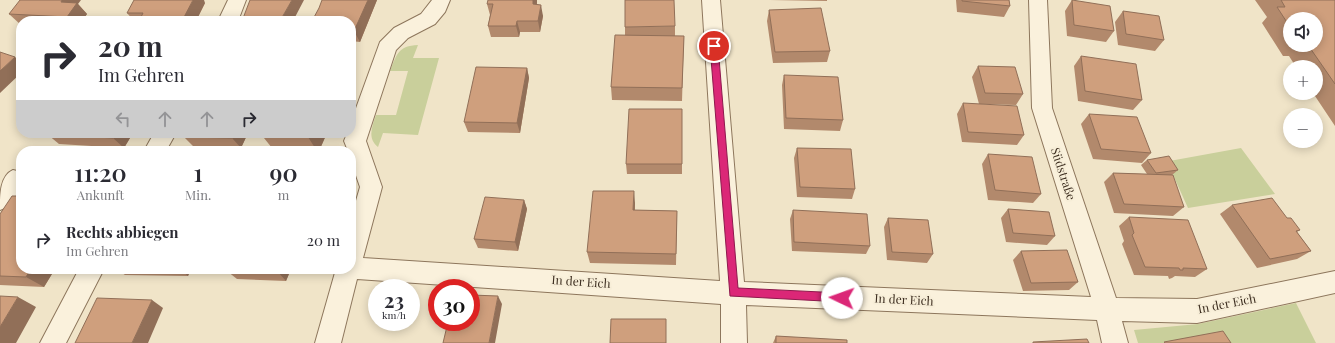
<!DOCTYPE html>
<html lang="de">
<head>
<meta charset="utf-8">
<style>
  :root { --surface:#fff; --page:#f7f7f7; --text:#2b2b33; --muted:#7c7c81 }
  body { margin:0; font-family:"Playfair Display",serif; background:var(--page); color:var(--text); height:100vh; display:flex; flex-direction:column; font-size:15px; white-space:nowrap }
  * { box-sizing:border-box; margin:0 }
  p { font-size:13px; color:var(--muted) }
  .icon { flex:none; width:22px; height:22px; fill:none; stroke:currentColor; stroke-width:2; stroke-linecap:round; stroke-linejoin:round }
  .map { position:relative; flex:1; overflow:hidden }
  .drawer { position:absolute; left:16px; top:146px; width:340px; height:128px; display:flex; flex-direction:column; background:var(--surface); border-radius:16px; box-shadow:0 2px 10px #0003 }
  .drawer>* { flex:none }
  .banner { position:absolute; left:16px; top:16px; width:340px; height:122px; border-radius:16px; box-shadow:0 2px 10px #0003; background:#fff; color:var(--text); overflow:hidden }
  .tools { position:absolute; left:1283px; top:12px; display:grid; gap:8px }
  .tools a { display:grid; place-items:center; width:40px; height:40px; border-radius:50%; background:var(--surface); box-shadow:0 2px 10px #0003; font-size:20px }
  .speed { position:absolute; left:368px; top:279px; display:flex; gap:8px; font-size:20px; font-weight:700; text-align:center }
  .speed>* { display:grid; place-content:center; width:52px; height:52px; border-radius:50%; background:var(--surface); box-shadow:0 2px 10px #0003; line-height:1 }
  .speed small { font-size:10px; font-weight:400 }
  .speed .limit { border:6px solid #d22; background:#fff; color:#111 }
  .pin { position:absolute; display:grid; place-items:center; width:34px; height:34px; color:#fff; margin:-17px; border:2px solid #fff; border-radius:50%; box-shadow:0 1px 4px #0007 }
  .me { position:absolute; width:44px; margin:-22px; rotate:273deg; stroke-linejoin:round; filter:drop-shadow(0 0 3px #0008) }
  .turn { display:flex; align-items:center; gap:14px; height:84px; padding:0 16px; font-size:18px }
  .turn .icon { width:52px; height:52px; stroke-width:2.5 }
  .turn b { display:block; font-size:28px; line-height:34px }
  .lanes { display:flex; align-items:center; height:38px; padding:0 16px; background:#0003; justify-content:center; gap:20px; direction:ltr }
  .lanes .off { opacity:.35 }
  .eta { display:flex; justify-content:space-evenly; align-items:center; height:68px; text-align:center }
  .eta b { font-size:24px; font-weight:600; line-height:28px }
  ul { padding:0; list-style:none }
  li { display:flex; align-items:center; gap:12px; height:52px; padding:0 16px }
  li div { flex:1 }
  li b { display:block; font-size:15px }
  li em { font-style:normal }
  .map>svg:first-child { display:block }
</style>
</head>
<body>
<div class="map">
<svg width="1335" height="343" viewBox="0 0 1335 343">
  <rect width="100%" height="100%" fill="#f0e4c8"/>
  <path fill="#c9cf9b" d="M418 45 413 58H439L418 135 383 133 378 147C367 138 372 127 376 115H396L408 71H390C397 54 398 46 418 45Z
    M1241 148 1275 194 1188 208 1173 175 1164 162Z
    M1296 303 1316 343H1138L1134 330 1198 324Z"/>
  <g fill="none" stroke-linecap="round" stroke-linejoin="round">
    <defs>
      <path id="minor" d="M228 0H246L238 21H218Z
        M432 0H450L445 12 435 24 408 38 396 50 366 141 382 187 363 258 720 281 702 0H720L744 282 1091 297 1032 108 1029 0H1047L1052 108 1116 298 1197 299 1335 271V293L1197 323 1122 321 1128 343H1102L1097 320 746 305 747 343H721V304L357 279 341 343H315L336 269H351V218L360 187 351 161V151H348L344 141 347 133H351V122L380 42 394 28 421 14Z
        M154 133H176L166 151H144Z
        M13 170 21 172C22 187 15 205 0 210 0 194 0 176 13 170Z
        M79 269H104L66 343H40Z"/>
    </defs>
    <use href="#minor" stroke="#8d765c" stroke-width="2"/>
    <use href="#minor" fill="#faf1dc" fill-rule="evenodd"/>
  </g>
  <path fill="#b2896c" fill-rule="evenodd" d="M377 0 360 42 351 41V21L319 8Z
    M770 0H827V1Z
    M956 0H1009L1010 6 1004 17 957 12Z
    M1072 0 1114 31 1106 42 1067 36 1065 11Z
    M1255 0H1335V126L1313 93H1316V67H1296L1289 56H1283L1262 23 1267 17ZM1290 19 1316 45H1290Z
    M537 2V5L543 16 540 32H520L519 37H491L488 26 490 15 487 4Z
    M205 3 196 21H134L127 13Z
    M78 4 87 14 82 21H21V25L9 14Z
    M769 10 830 51 827 62 773 63 767 21Z
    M1123 11 1164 40 1155 51 1118 45 1115 22Z
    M675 26V36H684L682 101 612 100 611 87 625 35V27Z
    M1081 56 1142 100 1133 110 1078 101 1074 66Z
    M978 66 1023 94 1016 105 979 104 972 77Z
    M527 68 529 78 520 133 468 132 464 122Z
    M784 75 843 120 840 131 784 129 782 85Z
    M963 103 1024 135 1017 145 962 142 957 114Z
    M1089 114 1151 153 1142 163 1093 159 1081 124Z
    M133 133 124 148 59 144 47 134Z
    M186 133H248L241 148 194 147 184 137Z
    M260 133H327L319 151H302L272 148Z
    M797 148 855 189 852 199 797 197 794 158Z
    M988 154 1041 194 1033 203 988 200 982 164Z
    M1147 160 1178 170 1172 175 1184 207 1173 216 1114 213 1104 182 1113 173 1147 174 1141 165Z
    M626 164H682V174H627Z
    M524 200 527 209 518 251 478 248 474 239Z
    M635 203V210L677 211 676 265 590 263 587 252Z
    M1232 205 1300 230 1297 232 1311 251 1297 259 1257 268 1220 214Z
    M1008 209 1055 236 1047 245 1006 242 1001 218Z
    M793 210 870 246 866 254 792 251 790 219Z
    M0 214 21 269H55L44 287 0 285Z
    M1129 217 1207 269 1195 277 1175 276 1172 278 1169 279 1168 276 1134 275 1122 244 1124 241 1119 226Z
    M888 218 933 254 927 263 887 260 884 227Z
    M1021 251 1078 282 1069 290 1023 291 1013 260Z
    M116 269H191L188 276 125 275Z
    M291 269 286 281 237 279 227 271Z
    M776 336 847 343H773Z"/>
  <path fill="#916f58" d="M62 0H81L78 4 87 14 82 21H71L67 17 61 2Z
    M193 0H204L205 3 196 21H182Z
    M292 0H304L293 21H280Z
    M368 0H377L360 42 354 31Z
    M533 0H537V2L535 16 533 4Z
    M541 5 543 16 540 32 538 21Z
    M517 21 520 32 519 37 516 26Z
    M15 57 21 62V73L0 93V71Z
    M527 68 529 78 520 133 517 123Z
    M116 133H133L124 148 113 138Z
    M235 133H248L241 148 232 138Z
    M310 133H327L319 151H317L308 137Z
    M634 191 635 203 634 222 633 210Z
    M524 200 527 209 518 251 515 242Z
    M31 269H55L44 287 26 277Z
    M180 269H191L188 276Z
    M279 269H291L286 281 278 272Z
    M498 296 502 304 495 343H489Z
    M18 297 36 307 16 343H0V327Z
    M152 300 163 308 148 343H132Z"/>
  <path fill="#cf9f7d" stroke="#916f58" d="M20 0H62L61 2 77 3 67 17 9 14Z
    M134 0H193L182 21H139L143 13H127Z
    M250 0H292L280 21H242Z
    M322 0H368L354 31H351V21H312L319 8Z
    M488 0H533V4L541 5 538 21H517L516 26H488L493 4H487Z
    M625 0H674L675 26 625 27Z
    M962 0H1009L1010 6 962 1Z
    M1072 0 1110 6 1114 31 1074 25Z
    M1281 0H1335V84L1308 45H1316V19H1290V27L1277 7H1285Z
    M821 8 830 51 775 52 769 10Z
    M1123 11 1159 16 1164 40 1126 34Z
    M615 35 684 36 682 88 611 87Z
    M0 52 15 57 0 71Z
    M1081 56 1136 64 1142 100 1085 91Z
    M978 66 1015 67 1023 94 985 93Z
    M476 67 527 68 517 123 464 122Z
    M784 75 838 77 843 120 786 118Z
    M963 103 1017 106 1024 135 968 132Z
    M629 109H682V164H626Z
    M1089 114 1137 117 1151 153 1101 149Z
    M48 133H116L113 138 47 134Z
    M186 133H235L232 138 184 137Z
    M260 133H310L308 137Z
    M797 148 851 149 855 189 800 187Z
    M988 154 1032 157 1041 194 995 190Z
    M1169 156 1178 170 1156 173 1147 160Z
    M1113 173 1173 175 1184 207 1124 204Z
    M593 191H634L633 210 677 211 676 254 587 252Z
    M12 196H21V269H31L26 277 0 276V214Z
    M485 197 524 200 515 242 474 239Z
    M1272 198 1287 218H1291L1300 230 1296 231 1311 251 1270 259 1232 205Z
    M1008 209 1049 212 1055 236 1013 233Z
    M793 210 867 214 870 246 794 242Z
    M1129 217 1188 220 1207 269 1183 268V270H1180L1179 268 1145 267 1132 235 1134 233Z
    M888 218 928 220 933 254 892 252Z
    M1067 250 1078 282 1031 283 1021 251Z
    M228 269H279L278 272 227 271Z
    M471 295 498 296 489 343H443L448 322H471Z
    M0 296 18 297 0 327Z
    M97 298 152 300 132 343H75Z
    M611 319H666V343H610Z
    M1223 331 1231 343H1165L1164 342Z
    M776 336 847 340V343H776Z
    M1087 339 1089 343H1033V342Z"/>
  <path fill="#db2777" stroke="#8e194d" d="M714 43 718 46 738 288 842 293 846 294 847 298 846 301 842 302 730 296 710 46Z"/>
  <g text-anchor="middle" stroke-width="4" stroke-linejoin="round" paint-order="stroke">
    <g font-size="12" fill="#3d2e20" stroke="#f7eed8">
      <text transform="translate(1063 174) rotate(72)" y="4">Südstraße</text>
      <text transform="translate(581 282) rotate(4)" y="4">In der Eich</text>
      <text transform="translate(904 300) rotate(3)" y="4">In der Eich</text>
      <text transform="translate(1227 304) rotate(-11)" y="4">In der Eich</text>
    </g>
  </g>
</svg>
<div class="tools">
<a><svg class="icon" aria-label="sound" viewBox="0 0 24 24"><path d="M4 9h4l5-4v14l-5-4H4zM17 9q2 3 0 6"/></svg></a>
<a>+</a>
<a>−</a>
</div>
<div class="speed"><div>23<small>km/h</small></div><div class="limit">30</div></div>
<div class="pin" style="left:714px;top:46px;background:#d93025"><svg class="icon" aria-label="arrive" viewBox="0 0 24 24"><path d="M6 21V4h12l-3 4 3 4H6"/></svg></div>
<svg class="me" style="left:842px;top:298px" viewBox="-20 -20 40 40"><circle r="19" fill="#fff"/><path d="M0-13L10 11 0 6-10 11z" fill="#db2777"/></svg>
<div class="banner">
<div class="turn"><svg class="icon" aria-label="right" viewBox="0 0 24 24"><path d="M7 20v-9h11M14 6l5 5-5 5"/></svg><div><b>20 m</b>Im Gehren</div></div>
<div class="lanes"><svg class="icon off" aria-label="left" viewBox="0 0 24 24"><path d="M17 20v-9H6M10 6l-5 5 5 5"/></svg><svg class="icon off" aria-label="ahead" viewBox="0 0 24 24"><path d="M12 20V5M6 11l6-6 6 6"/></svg><svg class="icon off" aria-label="ahead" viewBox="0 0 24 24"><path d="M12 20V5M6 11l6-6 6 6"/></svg><svg class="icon" aria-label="right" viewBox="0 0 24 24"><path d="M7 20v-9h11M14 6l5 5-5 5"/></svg></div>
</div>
<section class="drawer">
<div class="eta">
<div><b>11:20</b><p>Ankunft</p></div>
<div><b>1</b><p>Min.</p></div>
<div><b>90</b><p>m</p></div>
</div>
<ul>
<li><svg class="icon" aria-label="right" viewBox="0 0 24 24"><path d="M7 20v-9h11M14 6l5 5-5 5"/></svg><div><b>Rechts abbiegen</b><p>Im Gehren</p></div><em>20 m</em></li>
</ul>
</section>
</div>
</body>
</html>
